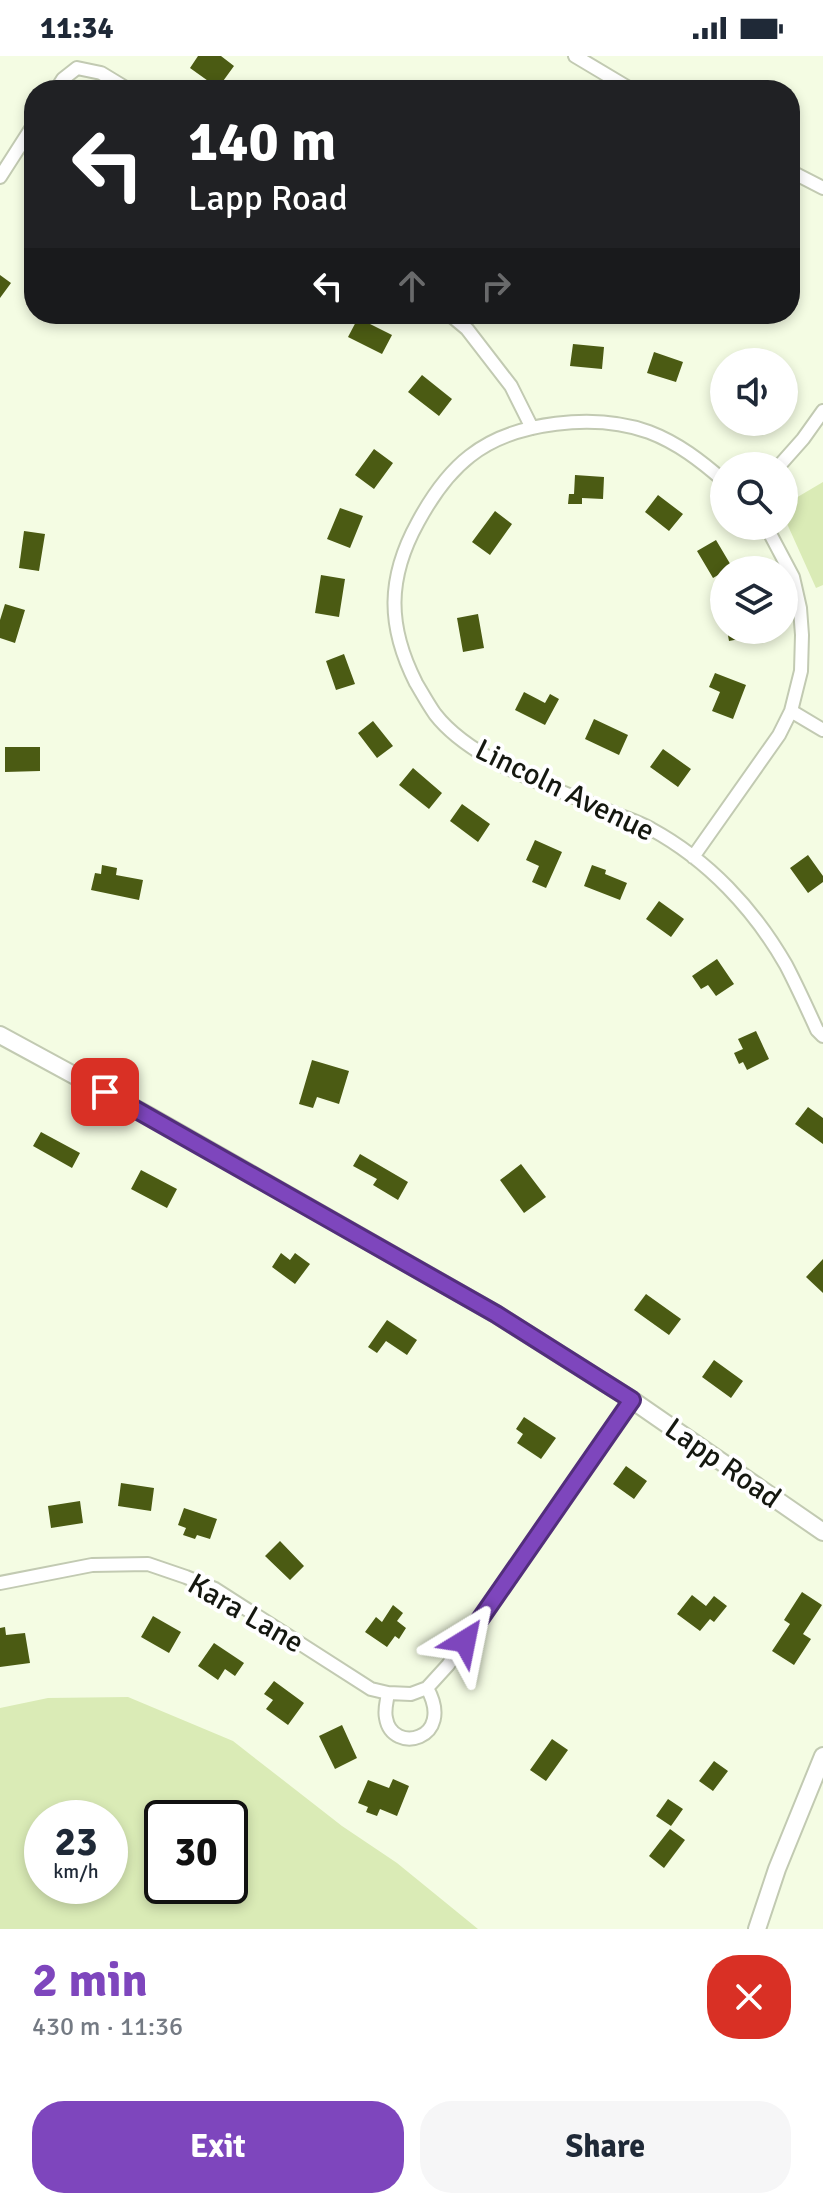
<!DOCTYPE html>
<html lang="en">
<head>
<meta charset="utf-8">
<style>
  :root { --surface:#fff; --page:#f6f6f7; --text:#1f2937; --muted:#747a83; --accent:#7e46bd }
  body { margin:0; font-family:Signika,sans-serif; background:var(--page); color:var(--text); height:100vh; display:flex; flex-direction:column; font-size:30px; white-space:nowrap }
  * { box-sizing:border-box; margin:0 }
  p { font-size:26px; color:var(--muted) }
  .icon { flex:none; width:44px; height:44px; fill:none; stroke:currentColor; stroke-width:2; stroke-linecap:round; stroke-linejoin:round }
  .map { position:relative; height:1873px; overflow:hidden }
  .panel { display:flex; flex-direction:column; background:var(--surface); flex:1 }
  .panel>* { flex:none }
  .top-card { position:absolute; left:24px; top:24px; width:776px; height:244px; border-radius:32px; box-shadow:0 4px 12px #0003; background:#202124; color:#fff; overflow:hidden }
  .fabs { position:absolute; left:710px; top:292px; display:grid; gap:16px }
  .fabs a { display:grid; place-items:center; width:88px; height:88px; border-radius:50%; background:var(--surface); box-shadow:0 4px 12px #0003; font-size:40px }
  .speed { position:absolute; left:24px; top:1744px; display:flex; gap:16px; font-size:40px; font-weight:700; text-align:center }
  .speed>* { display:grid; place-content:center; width:104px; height:104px; border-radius:50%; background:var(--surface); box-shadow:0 4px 12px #0003; line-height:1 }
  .speed small { font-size:20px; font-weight:400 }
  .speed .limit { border:4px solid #111; border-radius:12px; background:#fff; color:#111 }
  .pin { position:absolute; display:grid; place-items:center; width:68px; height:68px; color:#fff; margin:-34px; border-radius:16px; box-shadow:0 4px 12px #0006 }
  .me { position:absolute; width:88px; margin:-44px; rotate:35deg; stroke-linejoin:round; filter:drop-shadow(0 0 6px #0008) }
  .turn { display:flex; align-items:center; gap:28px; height:168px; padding:0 32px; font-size:36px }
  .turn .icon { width:104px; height:104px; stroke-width:2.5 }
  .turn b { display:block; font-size:56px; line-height:68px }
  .lanes { display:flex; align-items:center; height:76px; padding:0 32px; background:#0003; justify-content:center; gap:40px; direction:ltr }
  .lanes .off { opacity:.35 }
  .round { display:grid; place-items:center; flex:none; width:84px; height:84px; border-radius:32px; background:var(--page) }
  .overview { display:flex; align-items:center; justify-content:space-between; height:136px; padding:0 32px }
  h1 { font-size:48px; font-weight:800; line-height:60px; color:var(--accent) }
  .cta { display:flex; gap:16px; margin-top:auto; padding:16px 32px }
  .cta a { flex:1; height:92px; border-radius:32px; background:var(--accent); color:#fff; font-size:32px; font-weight:800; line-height:92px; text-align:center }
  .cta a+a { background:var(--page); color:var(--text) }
  .status { display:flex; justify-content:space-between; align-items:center; height:56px; padding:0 40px; background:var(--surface); direction:ltr }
  .status svg { height:22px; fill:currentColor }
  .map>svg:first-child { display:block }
</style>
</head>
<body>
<div class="status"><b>11:34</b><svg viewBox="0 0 49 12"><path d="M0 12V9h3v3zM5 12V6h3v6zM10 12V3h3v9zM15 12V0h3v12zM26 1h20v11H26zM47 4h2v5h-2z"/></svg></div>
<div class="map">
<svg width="823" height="1873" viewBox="0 0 823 1873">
  <rect width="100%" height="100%" fill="#f4fce3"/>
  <path fill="#daebb6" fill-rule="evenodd" d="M823 426V529L816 532 784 461V449Z
    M128 1641 233 1685 342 1770 397 1807 478 1873H0V1652L48 1642ZM42 1762H110V1830H42ZM162 1762H230V1830H162Z"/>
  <path fill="#4b5b13" d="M198 0H221L234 10 218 32 190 12Z
    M34 172V190L26 184Z
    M0 219 11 227 0 242Z
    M358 262 392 279 382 298 348 281Z
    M573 288 604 291 602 313 570 310Z
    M654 296 683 306 676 326 647 317Z
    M422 319 452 343 439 360 408 336Z
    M724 326V350L715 345Z
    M374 393 393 407 374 433 355 419Z
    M575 419 604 421 603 443 582 442V448H568L569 438H574Z
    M658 439 683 458 669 475 645 456Z
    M340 452 363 460 350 492 327 483Z
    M495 455 512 468 490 499 472 486Z
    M24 475 45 478 39 515 19 512Z
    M716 484 732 511 713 522 697 495Z
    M321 519 345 523 339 561 315 557Z
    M5 548 25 554 15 587 0 582V564Z
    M478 558 484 592 463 596 457 562Z
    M727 574H749L750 581 729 585Z
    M344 598 355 628 336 634 326 605Z
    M715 617 746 629 733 663 712 655 720 636 709 631Z
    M524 636 545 647 550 638 559 643 545 669 515 654Z
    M594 663 628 679 619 699 585 683Z
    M373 665 393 690 377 702 358 677Z
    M5 691H40V715L5 716Z
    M663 693 691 713 678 731 650 711Z
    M413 712 442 737 429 753 399 729Z
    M462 748 490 768 478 786 450 765Z
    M535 784 562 796 546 832 532 826 539 810 526 804Z
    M808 799 823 820V826L808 837 790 812Z
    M102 809 117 812 116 819 143 824 139 844 91 834 95 817 101 818Z
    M592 809 606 814 605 818 627 827 620 844 584 830Z
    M659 845 684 863 671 881 646 863Z
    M717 903 734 928 716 940 708 929 701 933 692 920Z
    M756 975 769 1003 747 1014 743 1006 739 1008 734 997 743 993 738 983Z
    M312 1004 349 1015 339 1048 317 1041 313 1052 299 1048Z
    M808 1051 823 1062V1088L795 1068Z
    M41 1076 80 1097 72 1112 33 1090Z
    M360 1098 408 1126 398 1144 373 1129 377 1123 353 1110Z
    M521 1108 546 1141 524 1157 500 1124Z
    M141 1114 177 1133 167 1152 131 1133Z
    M281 1197 290 1204 295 1197 310 1208 295 1228 272 1211Z
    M823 1203V1237L806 1221Z
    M646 1238 681 1263 669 1279 634 1254Z
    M387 1264 417 1284 407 1299 386 1285 377 1297 368 1291Z
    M714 1304 743 1325 731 1342 702 1321Z
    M524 1361 556 1382 541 1403 517 1387 523 1378 516 1373Z
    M626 1410 647 1425 634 1443 613 1428Z
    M121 1427 154 1432 151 1455 118 1450Z
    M80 1445 83 1467 51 1472 48 1450Z
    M184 1452 217 1463 210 1483 197 1479 195 1483 183 1479 186 1472 178 1469Z
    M280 1485 304 1510 290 1524 265 1500Z
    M802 1536 822 1549 803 1578 811 1583 794 1609 772 1595 790 1568 784 1564Z
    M692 1539 706 1550 714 1540 727 1550 714 1566 710 1563 700 1575 677 1558Z
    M393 1549 403 1557 397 1565 406 1572 399 1583 395 1580 387 1591 365 1576 376 1561 382 1566Z
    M153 1560 181 1576 169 1597 141 1581Z
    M5 1571 6 1579 25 1577 30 1607 0 1611V1572Z
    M214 1587 244 1607 235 1620 225 1613 218 1624 198 1610Z
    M274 1625 304 1647 288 1669 266 1653 273 1644 264 1638Z
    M342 1669 357 1702 335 1713 319 1680Z
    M552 1683 568 1694 546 1725 530 1714Z
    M714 1705 728 1715 713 1735 699 1725Z
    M393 1723 409 1730 397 1760 380 1753 377 1760 366 1756 368 1751 358 1747 368 1724 389 1732Z
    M668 1743 683 1753 671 1770 656 1760Z
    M670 1773 685 1784 664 1812 649 1800Z"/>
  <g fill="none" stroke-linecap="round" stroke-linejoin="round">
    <defs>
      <path id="street" d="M575 0 632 34
        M56 34 63 23 77 12 101 17 129 34
        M790 115 823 132
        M0 121 34 68
        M449 258 467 273 511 330 532 372
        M779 410 803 383 823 355
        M724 425C701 405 678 387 649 376 596 357 514 365 470 400 448 417 431 442 418 466 387 522 387 570 416 627 422 637 428 648 435 658 472 706 557 733 613 757 625 762 639 766 651 773 708 804 754 853 786 909 797 930 807 952 817 974L823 980
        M791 655 823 674
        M693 801 779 679 791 655 801 615 802 579 800 552 793 521 766 470
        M0 1527 92 1509 148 1508 186 1521 215 1533 371 1633 388 1637
        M427 1632 448 1609 632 1344
        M427 1632C456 1684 392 1699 386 1662 384 1654 387 1645 388 1637L411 1638Z"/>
      <path id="secondary" d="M0 979 149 1060 496 1258 632 1344 823 1476
        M757 1873 777 1813 823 1700"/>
    </defs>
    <use href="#street" stroke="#c2cab2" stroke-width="16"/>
    <use href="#secondary" stroke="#c2cab2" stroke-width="20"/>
    <use href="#street" stroke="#fff" stroke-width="12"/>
    <use href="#secondary" stroke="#fff" stroke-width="16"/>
  </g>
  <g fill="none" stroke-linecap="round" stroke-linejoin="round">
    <defs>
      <path id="route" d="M105 1036 496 1258 632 1344 465 1585"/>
    </defs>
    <use href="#route" stroke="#522e7b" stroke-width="20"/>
    <use href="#route" stroke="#7e46bd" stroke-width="14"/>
  </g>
  <g text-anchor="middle" stroke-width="8" stroke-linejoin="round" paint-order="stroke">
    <g font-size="30" fill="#151810" stroke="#fff">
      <text transform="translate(565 734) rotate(26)" y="10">Lincoln Avenue</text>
      <text transform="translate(723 1407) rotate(35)" y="10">Lapp Road</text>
      <text transform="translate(246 1557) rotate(30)" y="10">Kara Lane</text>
    </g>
  </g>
</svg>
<div class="fabs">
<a><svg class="icon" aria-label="sound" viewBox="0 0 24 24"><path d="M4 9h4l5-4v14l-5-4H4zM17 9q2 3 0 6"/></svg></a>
<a><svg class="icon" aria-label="search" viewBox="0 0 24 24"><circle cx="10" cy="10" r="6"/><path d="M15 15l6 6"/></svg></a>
<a><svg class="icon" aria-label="layers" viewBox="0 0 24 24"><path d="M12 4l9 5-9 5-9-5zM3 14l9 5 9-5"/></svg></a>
</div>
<div class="speed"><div>23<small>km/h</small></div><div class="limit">30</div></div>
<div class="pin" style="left:105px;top:1036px;background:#d93025"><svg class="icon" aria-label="arrive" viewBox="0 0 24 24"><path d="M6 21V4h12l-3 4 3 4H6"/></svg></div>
<svg class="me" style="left:465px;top:1585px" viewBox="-20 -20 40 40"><path d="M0-17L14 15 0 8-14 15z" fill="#7e46bd" stroke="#fff" stroke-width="4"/></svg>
<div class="top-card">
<div class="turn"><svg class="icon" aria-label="left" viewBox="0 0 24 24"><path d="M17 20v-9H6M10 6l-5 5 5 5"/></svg><div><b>140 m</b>Lapp Road</div></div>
<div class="lanes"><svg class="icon" aria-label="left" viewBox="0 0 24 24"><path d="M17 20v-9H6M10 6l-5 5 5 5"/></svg><svg class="icon off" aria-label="ahead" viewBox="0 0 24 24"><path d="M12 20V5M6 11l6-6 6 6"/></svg><svg class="icon off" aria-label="right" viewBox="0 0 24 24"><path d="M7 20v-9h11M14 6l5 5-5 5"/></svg></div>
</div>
</div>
<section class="panel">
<div class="overview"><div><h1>2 min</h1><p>430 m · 11:36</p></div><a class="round" style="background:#d93025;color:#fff"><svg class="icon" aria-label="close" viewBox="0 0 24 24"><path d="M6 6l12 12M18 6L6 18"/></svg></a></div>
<div class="cta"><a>Exit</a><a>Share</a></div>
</section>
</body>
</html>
